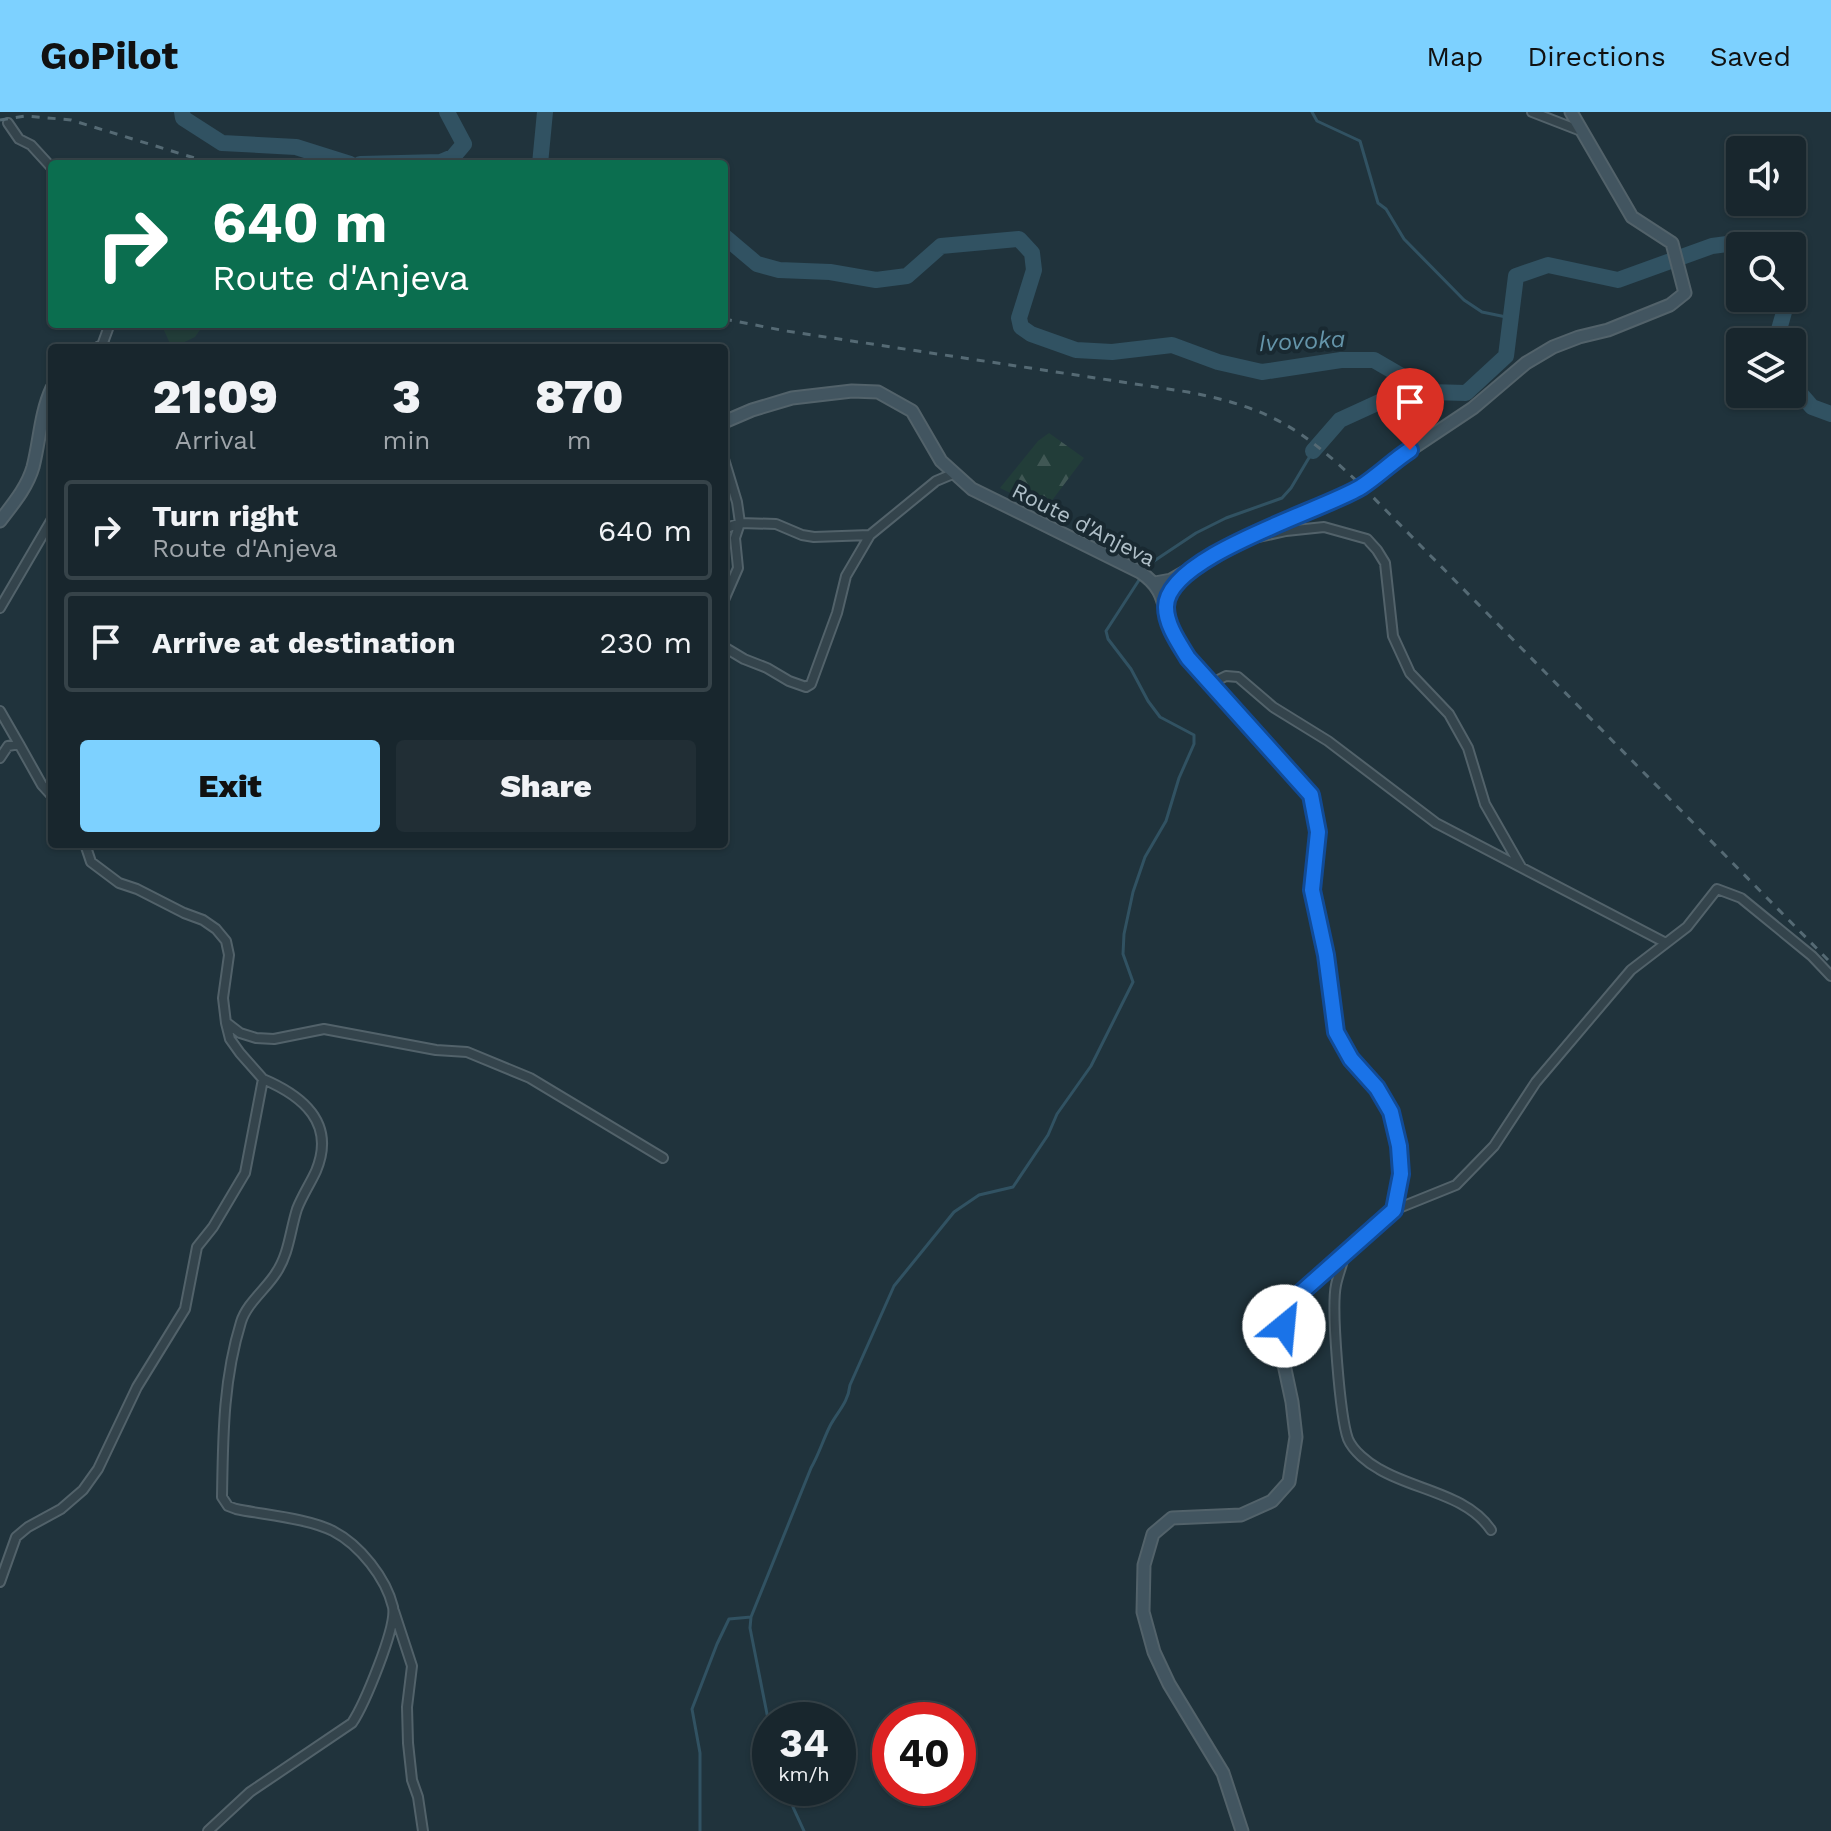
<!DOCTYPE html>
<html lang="en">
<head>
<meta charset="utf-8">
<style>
  :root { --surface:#18262d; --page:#212e35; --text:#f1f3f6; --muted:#9fa5aa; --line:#364349; --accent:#7dd1ff }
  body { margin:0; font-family:"Work Sans",sans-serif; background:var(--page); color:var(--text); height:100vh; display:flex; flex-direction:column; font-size:30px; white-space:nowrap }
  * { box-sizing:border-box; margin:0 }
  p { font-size:26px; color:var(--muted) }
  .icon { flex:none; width:44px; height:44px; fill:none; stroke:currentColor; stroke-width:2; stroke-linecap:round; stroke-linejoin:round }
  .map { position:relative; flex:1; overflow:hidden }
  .details { position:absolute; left:48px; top:232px; width:680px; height:504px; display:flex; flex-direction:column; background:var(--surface); border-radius:8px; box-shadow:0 2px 6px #0004,0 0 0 2px var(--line) }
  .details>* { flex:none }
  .guide { position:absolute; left:48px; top:48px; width:680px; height:168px; border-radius:8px; box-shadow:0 2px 6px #0004,0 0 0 2px var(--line); background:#0b6e4f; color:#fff; overflow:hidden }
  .tools { position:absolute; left:1726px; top:24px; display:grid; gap:16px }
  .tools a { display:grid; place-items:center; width:80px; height:80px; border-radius:8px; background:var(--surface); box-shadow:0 2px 6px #0004,0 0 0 2px var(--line); font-size:40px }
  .speed { position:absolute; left:752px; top:1590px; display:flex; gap:16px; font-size:40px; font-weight:700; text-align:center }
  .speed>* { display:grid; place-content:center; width:104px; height:104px; border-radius:50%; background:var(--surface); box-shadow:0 2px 6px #0004,0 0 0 2px var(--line); line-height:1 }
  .speed small { font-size:20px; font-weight:400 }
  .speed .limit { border:12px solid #d22; background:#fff; color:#111 }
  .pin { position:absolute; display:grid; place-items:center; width:68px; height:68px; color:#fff; margin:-82px -34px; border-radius:50% 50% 50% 0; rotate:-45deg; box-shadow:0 0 8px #0007 }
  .pin .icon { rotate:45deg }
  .me { position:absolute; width:88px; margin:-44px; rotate:28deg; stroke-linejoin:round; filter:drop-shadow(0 0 6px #0008) }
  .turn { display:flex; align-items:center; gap:28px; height:168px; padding:0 32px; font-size:36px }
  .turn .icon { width:104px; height:104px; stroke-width:2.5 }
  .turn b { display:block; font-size:56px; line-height:68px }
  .eta { display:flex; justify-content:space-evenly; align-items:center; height:136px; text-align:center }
  .eta b { font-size:48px; font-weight:800; line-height:56px }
  .cta { display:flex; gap:16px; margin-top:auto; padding:16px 32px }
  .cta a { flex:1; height:92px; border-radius:8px; background:var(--accent); color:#111; font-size:32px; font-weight:800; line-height:92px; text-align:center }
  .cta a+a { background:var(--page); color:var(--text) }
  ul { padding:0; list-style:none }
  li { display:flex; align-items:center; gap:24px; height:100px; margin:0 16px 12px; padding:0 16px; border:4px solid var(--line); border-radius:8px }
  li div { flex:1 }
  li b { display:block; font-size:30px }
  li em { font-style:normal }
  header { display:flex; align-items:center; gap:48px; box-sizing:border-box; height:112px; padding:0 40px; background:var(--accent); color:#111 }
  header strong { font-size:38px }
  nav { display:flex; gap:44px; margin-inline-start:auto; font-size:28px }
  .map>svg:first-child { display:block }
</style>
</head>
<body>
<header>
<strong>GoPilot</strong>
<nav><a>Map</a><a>Directions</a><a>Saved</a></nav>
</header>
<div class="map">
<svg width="1831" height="1719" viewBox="0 0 1831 1719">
  <defs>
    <pattern id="forest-firs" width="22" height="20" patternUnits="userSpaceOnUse" patternTransform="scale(2)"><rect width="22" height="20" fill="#223d39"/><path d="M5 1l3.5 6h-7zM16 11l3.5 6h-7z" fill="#405754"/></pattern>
  </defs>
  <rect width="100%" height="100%" fill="#20333c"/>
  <path fill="url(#forest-firs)" d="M165 212H204L195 225 172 236 163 216Z
    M1049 321 1084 346 1050 391 1039 395 1000 376 1038 329Z"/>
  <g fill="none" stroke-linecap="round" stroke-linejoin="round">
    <path stroke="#315262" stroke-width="3" d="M1312 0 1317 9 1360 29 1378 91 1386 97 1404 127 1464 188 1482 200 1511 206
      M1145 458 1148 453 1196 421 1226 406 1282 386 1291 376 1313 339
      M770 1617 750 1516 751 1505 811 1356C819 1342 823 1328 830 1314 838 1299 848 1291 850 1273L894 1174 954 1100 979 1083 1013 1075 1048 1023 1057 1002 1091 954 1133 870 1123 842 1124 822 1133 780 1145 745 1166 709 1179 666 1194 632V623L1160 605 1148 589 1131 557 1108 527 1106 519 1141 465
      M789 1676 793 1695 804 1719
      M700 1719V1641L692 1597 717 1532 729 1507 751 1505"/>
    <path stroke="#315262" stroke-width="16" d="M182 0 183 6 222 31 296 35 350 52
      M360 52 441 50 453 45 464 32 447 0
      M540 52 545 0
      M724 124 757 152 779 158 830 160 876 168 907 164 941 134 1019 127 1032 141 1034 158 1019 206 1021 215 1031 222 1076 238 1112 240 1172 233 1218 250 1262 260 1341 248H1374L1429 280 1466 281 1506 244 1516 164 1548 153 1618 168 1712 134 1750 129 1757 134
      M1778 230V221L1788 186
      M1792 272 1812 295 1831 302
      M1313 339 1340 308 1399 281 1413 271"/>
    <defs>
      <path id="street" d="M1532 0 1581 19
        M8 11 19 27 31 33 52 56
        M101 236 108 217 107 212
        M724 347 737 390 740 411 735 426 738 456 724 488
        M724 417 740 411 776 412 802 423 814 425 870 423 936 369 955 361
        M1254 426 1286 419 1324 415 1367 427 1377 438 1385 451 1393 524 1410 561 1449 602 1468 636 1485 692 1521 755
        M0 496 52 407
        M724 535 744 547 767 556 789 569 806 575 811 572 837 501 846 464 870 423
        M1212 571 1226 564 1238 565 1273 595 1328 629 1436 711 1666 831
        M0 599 19 632
        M0 646 8 634 19 632 42 673 52 684
        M227 911 240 921 256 926 274 927 324 917 436 938 467 940 530 966 663 1046
        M1394 1098 1456 1073 1494 1034 1536 970 1631 858 1687 815 1717 777 1741 786 1812 844 1831 864
        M1344 1144C1342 1154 1338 1163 1336 1173 1331 1196 1340 1305 1348 1327 1353 1339 1368 1351 1379 1357 1414 1378 1467 1382 1491 1418
        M0 1470 16 1425 28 1415 61 1397 83 1378 98 1357 137 1275 185 1197 197 1135 213 1115 245 1061 263 967 240 941 230 927 226 911 223 886 229 843 226 829 216 817 203 808 184 801 137 777 119 771 91 750 85 732
        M394 1499 412 1554 407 1595 408 1631 412 1668 418 1685 423 1719
        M208 1719 250 1680 352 1611C364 1593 397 1515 393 1495 386 1466 360 1433 333 1419 307 1406 265 1403 236 1397L228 1394 222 1385C223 1325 223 1268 241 1210 247 1191 266 1177 276 1161 289 1142 290 1119 297 1097 302 1084 310 1072 316 1059 336 1011 303 984 263 967"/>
      <path id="secondary" d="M99 236H106
        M724 310 752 298 792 286 852 279 878 280 912 299 941 349 972 377 1140 460C1168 479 1161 495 1174 523 1178 531 1183 538 1188 546L1311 683 1318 720 1312 778 1326 843 1336 920 1351 947 1377 976 1391 1000 1399 1034 1401 1062 1394 1098 1296 1185 1284 1214 1282 1243 1292 1290 1296 1325 1289 1370 1272 1389 1241 1403 1172 1406 1153 1422 1144 1453 1143 1500 1154 1540 1169 1572 1223 1661 1242 1719
        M0 409C12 393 27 376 33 355 40 328 40 302 52 276
        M1155 471 1171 468 1237 430 1362 374 1389 352 1473 296 1526 251 1553 235 1579 225 1608 218 1670 193 1685 181 1672 131 1632 105 1571 0
        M1166 494 1171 480 1183 463"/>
    </defs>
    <use href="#street" stroke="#52626a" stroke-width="12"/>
    <use href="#secondary" stroke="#52626a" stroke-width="15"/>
    <use href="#street" stroke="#34444c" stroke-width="8"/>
    <use href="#secondary" stroke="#425560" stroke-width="11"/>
    <path stroke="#556a74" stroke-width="3" stroke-dasharray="8 8" stroke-linecap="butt" d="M0 8 26 4 71 8 214 52
      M724 207 786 219 1188 280C1271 296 1302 317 1362 374L1831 851"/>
  </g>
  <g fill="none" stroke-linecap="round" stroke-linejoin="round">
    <defs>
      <path id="route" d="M1284 1214 1296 1185 1394 1098 1401 1062 1399 1034 1391 1000 1377 976 1351 947 1336 920 1326 843 1312 778 1318 720 1311 683 1188 546C1179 531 1166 513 1166 495 1166 444 1322 399 1361 375 1378 364 1393 349 1410 338"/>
    </defs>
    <use href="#route" stroke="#114b97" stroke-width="20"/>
    <use href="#route" stroke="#1a73e8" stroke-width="14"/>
  </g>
  <g text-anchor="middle" stroke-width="8" stroke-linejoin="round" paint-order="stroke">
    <g font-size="22" fill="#afbfc8" stroke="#192931">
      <text transform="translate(1084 412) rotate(27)" y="8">Route d'Anjeva</text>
    </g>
    <g font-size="24" font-style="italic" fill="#6595aa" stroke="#192931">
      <text transform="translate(1302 229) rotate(-3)" y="8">Ivovoka</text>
    </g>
  </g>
</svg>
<div class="tools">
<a><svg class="icon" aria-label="sound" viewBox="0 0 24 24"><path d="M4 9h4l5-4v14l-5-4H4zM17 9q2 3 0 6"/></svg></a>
<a><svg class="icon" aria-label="search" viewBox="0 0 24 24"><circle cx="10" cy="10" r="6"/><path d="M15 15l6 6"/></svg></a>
<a><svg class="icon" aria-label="layers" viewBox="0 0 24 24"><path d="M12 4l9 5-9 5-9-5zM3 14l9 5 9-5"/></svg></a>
</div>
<div class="speed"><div>34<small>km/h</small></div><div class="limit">40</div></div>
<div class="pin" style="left:1410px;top:338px;background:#d93025"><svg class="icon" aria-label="arrive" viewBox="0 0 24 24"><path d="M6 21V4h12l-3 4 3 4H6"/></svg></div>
<svg class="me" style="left:1284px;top:1214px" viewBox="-20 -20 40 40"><circle r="19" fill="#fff"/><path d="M0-13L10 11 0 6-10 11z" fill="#1a73e8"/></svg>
<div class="guide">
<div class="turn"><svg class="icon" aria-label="right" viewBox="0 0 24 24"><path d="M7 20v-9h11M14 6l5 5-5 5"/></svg><div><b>640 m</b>Route d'Anjeva</div></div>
</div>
<section class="details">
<div class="eta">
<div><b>21:09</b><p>Arrival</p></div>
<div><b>3</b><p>min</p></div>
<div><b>870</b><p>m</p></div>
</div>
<ul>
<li><svg class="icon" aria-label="right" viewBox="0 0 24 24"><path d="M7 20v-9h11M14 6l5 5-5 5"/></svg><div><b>Turn right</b><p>Route d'Anjeva</p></div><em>640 m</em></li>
<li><svg class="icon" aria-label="arrive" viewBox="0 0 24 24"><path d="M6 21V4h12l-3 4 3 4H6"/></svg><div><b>Arrive at destination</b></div><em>230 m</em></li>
</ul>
<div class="cta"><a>Exit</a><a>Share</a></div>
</section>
</div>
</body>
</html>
